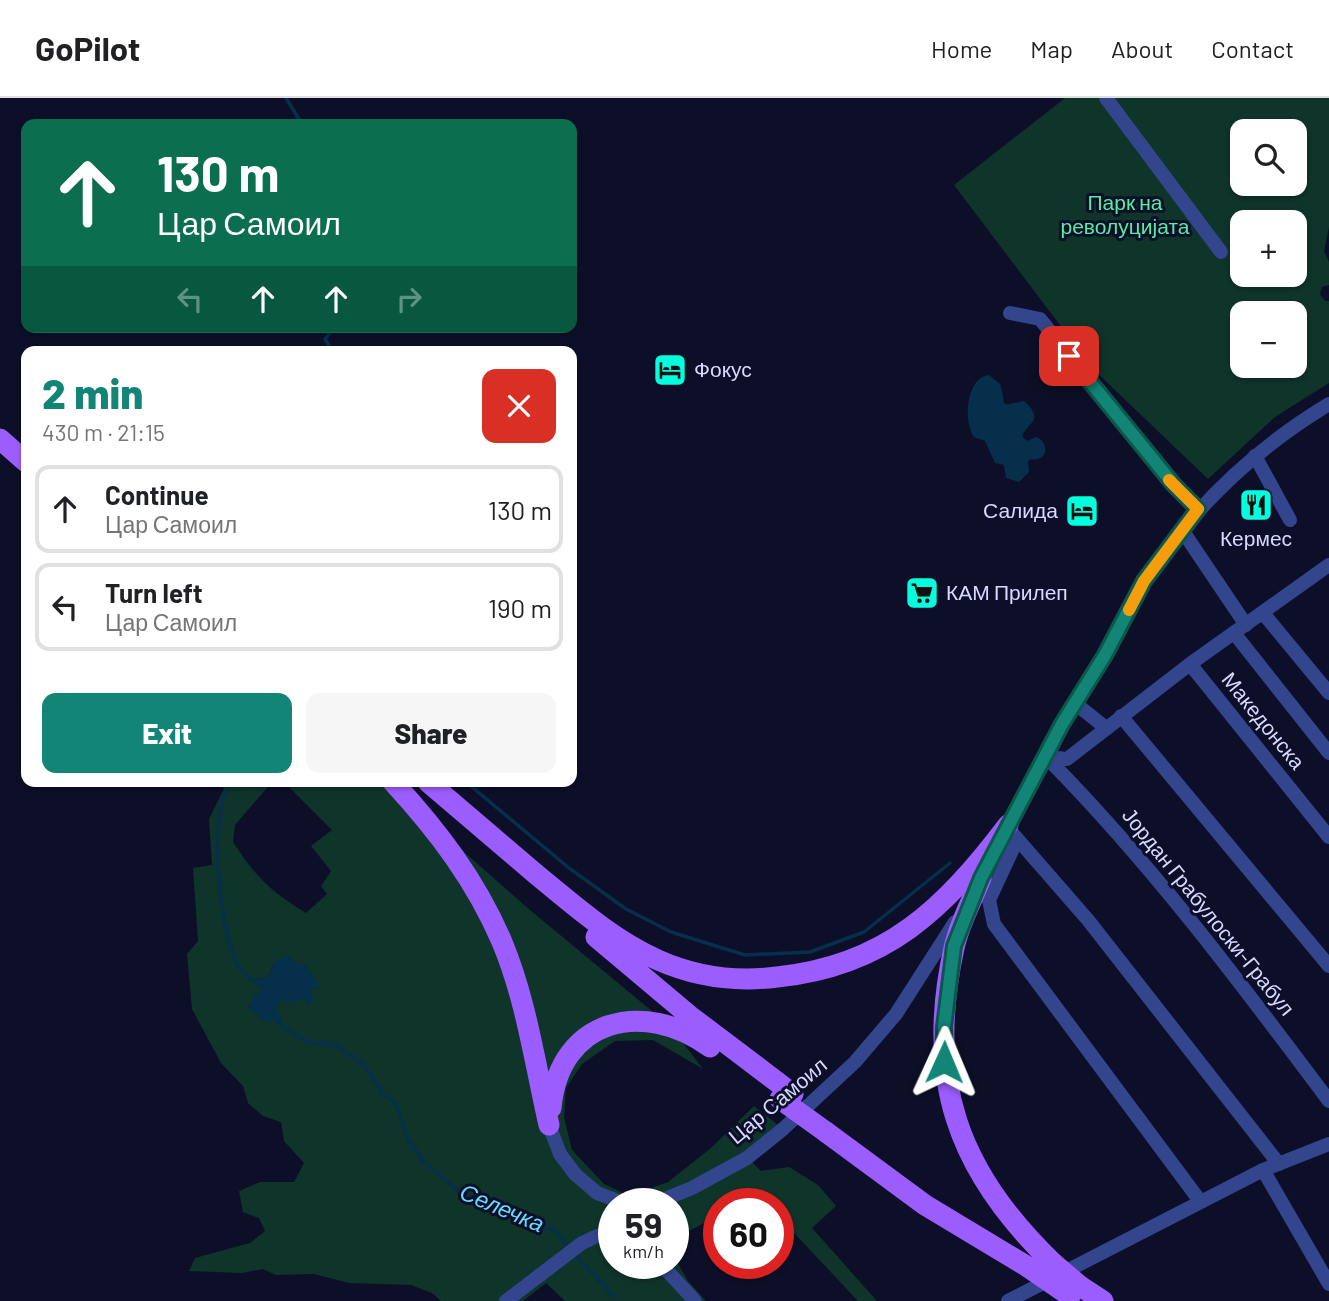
<!DOCTYPE html>
<html lang="en">
<head>
<meta charset="utf-8">
<style>
  :root { --surface:#fff; --page:#f6f6f6; --text:#202124; --muted:#757577; --line:#e0e0e0; --accent:#128577 }
  body { margin:0; font-family:Barlow,sans-serif; background:var(--page); color:var(--text); height:100vh; display:flex; flex-direction:column; font-size:26px; white-space:nowrap }
  * { box-sizing:border-box; margin:0 }
  p { font-size:23px; color:var(--muted) }
  .icon { flex:none; width:38px; height:38px; fill:none; stroke:currentColor; stroke-width:2; stroke-linecap:round; stroke-linejoin:round }
  .map { position:relative; flex:1; overflow:hidden }
  .sheet { position:absolute; left:21px; top:248px; width:556px; height:441px; display:flex; flex-direction:column; background:var(--surface); border-radius:14px; box-shadow:0 2px 5px #0004 }
  .sheet>* { flex:none }
  .top-card { position:absolute; left:21px; top:21px; width:556px; height:214px; border-radius:14px; box-shadow:0 2px 5px #0004; background:#0b6e4f; color:#fff; overflow:hidden }
  .tools { position:absolute; left:1230px; top:21px; display:grid; gap:14px }
  .tools a { display:grid; place-items:center; width:77px; height:77px; border-radius:14px; background:var(--surface); box-shadow:0 2px 5px #0004; font-size:35px }
  .speed { position:absolute; left:598px; top:1090px; display:flex; gap:14px; font-size:35px; font-weight:700; text-align:center }
  .speed>* { display:grid; place-content:center; width:91px; height:91px; border-radius:50%; background:var(--surface); box-shadow:0 2px 5px #0004; line-height:1 }
  .speed small { font-size:18px; font-weight:400 }
  .speed .limit { border:10px solid #d22; background:#fff; color:#111 }
  .pin { position:absolute; display:grid; place-items:center; width:60px; height:60px; color:#fff; margin:-30px; border-radius:14px; box-shadow:0 4px 10px #0006 }
  .me { position:absolute; width:77px; margin:-38px; rotate:1deg; stroke-linejoin:round; filter:drop-shadow(0 0 5px #0008) }
  .turn { display:flex; align-items:center; gap:24px; height:147px; padding:0 21px; font-size:32px }
  .turn .icon { width:91px; height:91px; stroke-width:2.5 }
  .turn b { display:block; font-size:49px; line-height:60px }
  .lanes { display:flex; align-items:center; height:66px; padding:0 21px; background:#0003; justify-content:center; gap:35px; direction:ltr }
  .lanes .off { opacity:.35 }
  .round { display:grid; place-items:center; flex:none; width:74px; height:74px; border-radius:14px; background:var(--page) }
  .summary { display:flex; align-items:center; justify-content:space-between; height:119px; padding:0 21px }
  h1 { font-size:42px; font-weight:800; line-height:52px; color:var(--accent) }
  .action { display:flex; gap:14px; margin-top:auto; padding:14px 21px }
  .action a { flex:1; height:80px; border-radius:14px; background:var(--accent); color:#fff; font-size:28px; font-weight:800; line-height:80px; text-align:center }
  .action a+a { background:var(--page); color:var(--text) }
  ul { padding:0; list-style:none }
  li { display:flex; align-items:center; gap:21px; height:88px; margin:0 14px 10px; padding:0 7px; border:4px solid var(--line); border-radius:14px }
  li div { flex:1 }
  li b { display:block; font-size:26px }
  li em { font-style:normal }
  header { display:flex; align-items:center; gap:42px; box-sizing:border-box; height:98px; padding:0 35px; background:var(--surface); border-bottom:2px solid var(--line) }
  header strong { font-size:33px }
  nav { display:flex; gap:38px; margin-inline-start:auto; font-size:24px }
  .map>svg:first-child { display:block }
</style>
</head>
<body>
<header>
<strong>GoPilot</strong>
<nav><a>Home</a><a>Map</a><a>About</a><a>Contact</a></nav>
</header>
<div class="map">
<svg width="1329" height="1203" viewBox="0 0 1329 1203">
  <rect width="100%" height="100%" fill="#0d0f29"/>
  <path fill="#0f342a" fill-rule="evenodd" d="M1065 0H1329V129L1324 153 1329 164V187L1322 189 1320 196 1325 203H1329V285L1275 319 1208 381 1094 272 954 87ZM1242 33H1295V86H1242ZM1242 124H1295V177H1242ZM1241 208 1246 210 1248 215H1295V268H1242V224L1235 223Z
    M219 684H272L235 727 233 744C256 779 270 793 306 815L327 796 321 788 331 773 311 748 332 732 284 684H379L410 712 430 724 530 812 670 928 703 971 653 942 615 943 582 966 566 990 564 1019 572 1052 604 1086 630 1098 668 1084 711 1050 754 1008 783 1031 748 1060 761 1073 789 1069 818 1087 836 1108 812 1130 877 1203H858L779 1119V1106H766L756 1096 738 1106H719V1117L674 1141V1106H614V1166H674V1158L688 1183 706 1203H565L546 1185 523 1203H441L432 1195 411 1187 349 1185 314 1176 276 1177 263 1171 242 1175 189 1173 195 1160 250 1145 265 1133 259 1120 243 1114 239 1093 260 1084H294L304 1065 284 1043 281 1024 263 1018 248 1005 243 988 221 965 192 911 187 856 198 843 193 770 212 767 209 721 224 691ZM274 865 319 889 310 891V908L304 900 281 903 275 913 281 926 248 908 265 893 253 881 265 880 270 875Z"/>
  <path fill="#052f4b" d="M989 277 1000 286C1008 310 996 308 1024 303 1045 322 1029 323 1022 338L1027 343 1036 339C1051 345 1047 365 1030 361L1028 365 1029 374 1019 384 1006 380 1004 367 995 365 985 343 974 339C963 324 966 279 989 277Z
    M288 857 295 865 305 866 320 889 310 891 313 900 309 908 304 900 295 905 281 903 275 913 282 928 271 921 266 924 258 919 262 916 253 915 248 908 253 902 252 898 264 893 252 881 265 880 270 875 274 865Z"/>
  <g fill="none" stroke-linecap="round" stroke-linejoin="round">
    <path stroke="#052f4b" stroke-width="3.5" d="M286 0 302 26
      M333 254 325 241 335 229
      M236 684C233 688 228 692 225 697 210 728 220 845 241 872 248 881 260 884 265 894
      M466 684 569 770 626 811 671 834 745 857 810 854 864 834 950 765
      M275 913 282 928 307 944 336 947 364 967 383 996 395 1004 408 1041 422 1062 461 1096 501 1105 539 1129 555 1132 568 1149
      M573 1155 615 1199"/>
    <path stroke="#33458d" stroke-width="14" d="M1106 0 1221 154
      M1010 215 1040 221 1174 387 1198 411
      M1255 358 1290 422
      M1182 432 1246 527
      M1263 515 1329 595
      M1234 535 1329 655
      M1190 566 1329 739
      M1076 606 1106 630
      M1121 618 1329 868
      M1046 659C1151 765 1240 884 1329 1003
      M1046 659 1067 661 1190 566 1329 467
      M1014 737 1088 822 1279 1066
      M1017 742 989 802 994 826 1200 1103
      M1263 1072 1329 1186"/>
    <path stroke="#33458d" stroke-width="14" d="M1005 733C1034 674 1069 617 1102 561 1118 535 1129 506 1146 481 1193 410 1256 350 1329 306
      M549 1027 560 1056 575 1076 597 1095 621 1104 653 1106 692 1090 747 1060 783 1031 855 964 896 916 955 824
      M661 1166 695 1203
      M506 1203 582 1145 597 1138 614 1136
      M1008 1203 1263 1072 1329 1046"/>
    <path stroke="#9c5dff" stroke-width="21" d="M0 341 26 364
      M393 684C438 733 476 783 502 844 526 901 535 966 549 1027
      M428 684C464 715 501 746 537 777 575 808 613 842 658 862 696 879 737 884 777 879 886 868 944 811 1008 727
      M981 780C972 803 959 826 954 850 925 981 957 1073 1053 1165
      M596 839 690 918 793 996
      M551 1010C559 921 643 900 710 949
      M826 1034 925 1107 1028 1169
      M1080 1188 1103 1203"/>
    <path stroke="#9c5dff" stroke-width="21" d="M780 1001 826 1034
      M1053 1165 1080 1188
      M1028 1169 1070 1198"/>
  </g>
  <g fill="none" stroke-linecap="round" stroke-linejoin="round">
    <defs>
      <path id="route" d="M944 964V929L954 848 981 780 1062 626 1105 557 1144 483 1198 411 1174 387 1069 258"/>
    </defs>
    <use href="#route" stroke="#0c564d" stroke-width="18"/>
    <use href="#route" stroke="#128577" stroke-width="12"/>
    <path stroke="#f59e0b" stroke-width="12" d="M1129 512 1144 483 1198 411 1169 382"/>
  </g>
  <defs>
    <symbol id="hotel-square" viewBox="-11 -11 22 22"><rect x="-9" y="-9" width="18" height="18" rx="4" fill="#02ffdd" stroke="#0d0f29"/><path d="M-6-4.5h1.5V1H6V5H4.5V3h-9V5H-6ZM-4 0a1.8 1.8 0 1 1 3.6 0ZM.5 0V-2.5h3Q6-2.5 6 0Z" fill="#111"/></symbol>
    <symbol id="restaurant-square" viewBox="-11 -11 22 22"><rect x="-9" y="-9" width="18" height="18" rx="4" fill="#02ffdd" stroke="#0d0f29"/><path d="M-5-6h1v4h1v-4h1v4h1v-4h1v5L-1.5 .5V6h-2V.5L-5-1ZM5-6V6H3V1.5H1.5Q1.5-4 5-6Z" fill="#111"/></symbol>
    <symbol id="supermarket-square" viewBox="-11 -11 22 22"><rect x="-9" y="-9" width="18" height="18" rx="4" fill="#02ffdd" stroke="#0d0f29"/><path d="M-6-5.5h2.5l.6 2H6L4.5 2H-2.5L-4.4-4H-6ZM-1.5 3.2a1.3 1.3 0 1 0 .1 0ZM3 3.2a1.3 1.3 0 1 0 .1 0Z" fill="#111"/></symbol>
  </defs>
  <g fill-rule="evenodd">
    <use href="#hotel-square" x="651" y="253" width="38" height="38"/>
    <use href="#restaurant-square" x="1237" y="388" width="38" height="38"/>
    <use href="#hotel-square" x="1063" y="394" width="38" height="38"/>
    <use href="#supermarket-square" x="903" y="476" width="38" height="38"/>
  </g>
  <g text-anchor="middle" stroke-width="6" stroke-linejoin="round" paint-order="stroke">
    <g font-size="21" fill="#54eda3" stroke="#0d0f29">
      <text x="1125" y="112">Парк на<tspan x="1125" dy="24">револуцијата</tspan></text>
    </g>
    <g font-size="21" fill="#d6daff" stroke="#0d0f29" text-anchor="start">
      <text x="694" y="279">Фокус</text>
      <text x="1058" y="420" text-anchor="end">Салида</text>
      <text x="1256" y="448" text-anchor="middle">Кермес</text>
      <text x="946" y="502">КАМ Прилеп</text>
    </g>
    <g font-size="21" fill="#d6daff" stroke="#0d0f29">
      <text transform="translate(1263 623) rotate(51)" y="7">Македонска</text>
      <text transform="translate(1208 814) rotate(51)" y="7">Јордан Грабулоски-Грабул</text>
      <text transform="translate(778 1003) rotate(-40)" y="7">Цар Самоил</text>
    </g>
    <g font-size="23" font-style="italic" fill="#64dbff" stroke="#0d0f29">
      <text transform="translate(502 1110) rotate(23)" y="8">Селечка</text>
    </g>
  </g>
</svg>
<div class="tools">
<a><svg class="icon" aria-label="search" viewBox="0 0 24 24"><circle cx="10" cy="10" r="6"/><path d="M15 15l6 6"/></svg></a>
<a>+</a>
<a>−</a>
</div>
<div class="speed"><div>59<small>km/h</small></div><div class="limit">60</div></div>
<div class="pin" style="left:1069px;top:258px;background:#d93025"><svg class="icon" aria-label="arrive" viewBox="0 0 24 24"><path d="M6 21V4h12l-3 4 3 4H6"/></svg></div>
<svg class="me" style="left:944px;top:964px" viewBox="-20 -20 40 40"><path d="M0-17L14 15 0 8-14 15z" fill="#128577" stroke="#fff" stroke-width="4"/></svg>
<div class="top-card">
<div class="turn"><svg class="icon" aria-label="ahead" viewBox="0 0 24 24"><path d="M12 20V5M6 11l6-6 6 6"/></svg><div><b>130 m</b>Цар Самоил</div></div>
<div class="lanes"><svg class="icon off" aria-label="left" viewBox="0 0 24 24"><path d="M17 20v-9H6M10 6l-5 5 5 5"/></svg><svg class="icon" aria-label="ahead" viewBox="0 0 24 24"><path d="M12 20V5M6 11l6-6 6 6"/></svg><svg class="icon" aria-label="ahead" viewBox="0 0 24 24"><path d="M12 20V5M6 11l6-6 6 6"/></svg><svg class="icon off" aria-label="right" viewBox="0 0 24 24"><path d="M7 20v-9h11M14 6l5 5-5 5"/></svg></div>
</div>
<section class="sheet">
<div class="summary"><div><h1>2 min</h1><p>430 m · 21:15</p></div><a class="round" style="background:#d93025;color:#fff"><svg class="icon" aria-label="close" viewBox="0 0 24 24"><path d="M6 6l12 12M18 6L6 18"/></svg></a></div>
<ul>
<li><svg class="icon" aria-label="ahead" viewBox="0 0 24 24"><path d="M12 20V5M6 11l6-6 6 6"/></svg><div><b>Continue</b><p>Цар Самоил</p></div><em>130 m</em></li>
<li><svg class="icon" aria-label="left" viewBox="0 0 24 24"><path d="M17 20v-9H6M10 6l-5 5 5 5"/></svg><div><b>Turn left</b><p>Цар Самоил</p></div><em>190 m</em></li>
</ul>
<div class="action"><a>Exit</a><a>Share</a></div>
</section>
</div>
</body>
</html>
